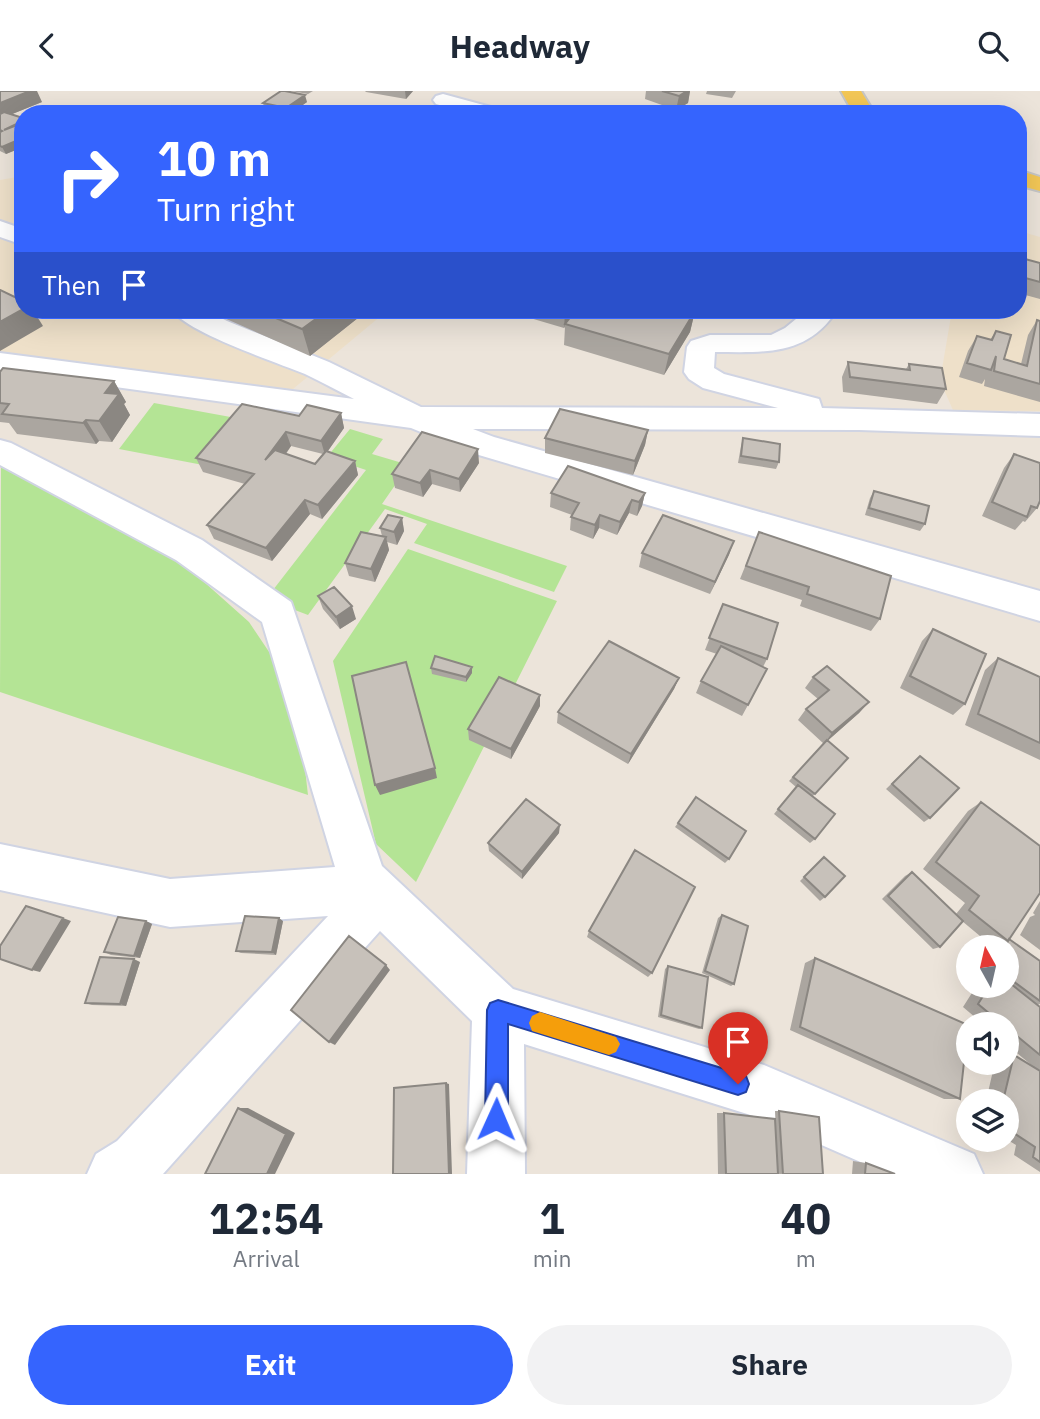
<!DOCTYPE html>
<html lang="en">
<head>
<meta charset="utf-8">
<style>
  :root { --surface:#fff; --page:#f2f2f3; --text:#1f2937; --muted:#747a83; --accent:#3564fe }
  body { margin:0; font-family:"IBM Plex Sans",sans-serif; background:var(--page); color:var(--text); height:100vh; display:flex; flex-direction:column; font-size:26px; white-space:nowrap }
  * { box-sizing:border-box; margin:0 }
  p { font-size:23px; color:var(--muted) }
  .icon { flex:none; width:38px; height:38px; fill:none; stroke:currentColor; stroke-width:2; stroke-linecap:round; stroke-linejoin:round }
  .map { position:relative; height:1083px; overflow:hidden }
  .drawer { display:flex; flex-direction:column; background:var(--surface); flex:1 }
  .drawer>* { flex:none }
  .banner { position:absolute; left:14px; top:14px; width:1013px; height:214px; border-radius:28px; box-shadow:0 7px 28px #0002; background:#3564fe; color:#fff; overflow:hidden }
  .needle { width:46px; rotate:352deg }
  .controls { position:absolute; left:956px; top:844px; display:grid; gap:14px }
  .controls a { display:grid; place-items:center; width:63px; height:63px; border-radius:50%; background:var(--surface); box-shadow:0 7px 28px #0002; font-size:35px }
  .pin { position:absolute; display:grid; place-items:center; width:60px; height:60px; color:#fff; margin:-72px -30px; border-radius:50% 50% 50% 0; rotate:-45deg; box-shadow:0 0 7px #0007 }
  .pin .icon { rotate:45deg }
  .me { position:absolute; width:77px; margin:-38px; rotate:1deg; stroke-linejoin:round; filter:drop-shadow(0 0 5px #0008) }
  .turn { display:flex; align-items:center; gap:24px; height:147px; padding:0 28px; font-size:32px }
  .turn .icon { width:91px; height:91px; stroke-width:2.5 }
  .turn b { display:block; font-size:49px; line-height:60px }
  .then { display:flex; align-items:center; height:66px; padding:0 28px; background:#0003; gap:14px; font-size:26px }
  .eta { display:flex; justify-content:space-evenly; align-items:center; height:119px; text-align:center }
  .eta b { font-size:42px; font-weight:700; line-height:49px }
  .action { display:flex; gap:14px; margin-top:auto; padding:14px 28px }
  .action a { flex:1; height:80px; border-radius:42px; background:var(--accent); color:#fff; font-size:28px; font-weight:700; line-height:80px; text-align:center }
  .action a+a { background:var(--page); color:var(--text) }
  header { display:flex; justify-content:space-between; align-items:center; height:91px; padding:0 28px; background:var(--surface); font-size:32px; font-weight:700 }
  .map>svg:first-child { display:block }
</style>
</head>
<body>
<header><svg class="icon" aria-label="back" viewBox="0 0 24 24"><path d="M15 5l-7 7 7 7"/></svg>Headway<svg class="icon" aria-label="search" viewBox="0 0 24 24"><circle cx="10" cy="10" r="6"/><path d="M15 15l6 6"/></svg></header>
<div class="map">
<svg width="1040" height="1083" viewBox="0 0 1040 1083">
  <rect width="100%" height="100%" fill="#ece4da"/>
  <path fill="#eee0c9" d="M23 85V219H388L287 303 0 266V89Z
    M1019 140 1040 146V320L953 319 940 290 952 219H1018Z"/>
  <path fill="#b4e495" d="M154 312 236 327 203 374 119 358Z
    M350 338 383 348 372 363 409 374 382 413 567 475 554 501 414 452 427 433 385 418 308 524 266 508 366 379 327 366Z
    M1 375 167 458 249 531 296 601 308 704 0 601Z
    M408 458 557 510 416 791 376 753 333 570Z"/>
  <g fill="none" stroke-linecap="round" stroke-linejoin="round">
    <defs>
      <path id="minor" d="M443 3 502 19 505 23H471L436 13 433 9 436 5Z
        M0 130 23 138V154L0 146Z
        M172 219H206L227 230 329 271 421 316 778 317 703 297 689 288 684 281 687 256 691 250 710 244H771L785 237 807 219H837C807 266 763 261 715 261L714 277 724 283 819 308 822 317 1040 323V345L859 339 473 338 494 346 1040 500V530L472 362 411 337 0 280V262L354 308C338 300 322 291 305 283 276 271 188 242 172 219Z
        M0 349 11 352 202 449 291 511 382 775 513 898 764 974 974 1063 983 1083H888L760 1027 524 953 525 1083H467L472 930 380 840 163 1083H87L96 1063 117 1050 328 825 170 836 0 799V753L170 788 335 776 262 531 176 469 0 374Z"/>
      <path id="major" d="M841 0H861L875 23H854Z
        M1018 79 1040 86V100L1018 94Z"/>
    </defs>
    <use href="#minor" stroke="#d0d4e3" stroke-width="4"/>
    <use href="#major" stroke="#c7c7c7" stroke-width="4"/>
    <use href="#minor" fill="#fff" fill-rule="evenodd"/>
    <use href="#major" fill="#f4c857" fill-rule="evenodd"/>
  </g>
  <path fill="#aba6a0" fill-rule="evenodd" d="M0 0 42 11 12 23 23 27V56L6 63 0 60Z
    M291 0H313L308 3Z
    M365 0H413L406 8 366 1Z
    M646 0H690L688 12 676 19 645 8Z
    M707 0H736L732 7 706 3Z
    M307 11 290 23H281L265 19 263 12Z
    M1025 168 1040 172V208L1018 202V178Z
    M206 219H368L310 265Z
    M503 219H691L695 220 690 241 664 284 564 254 565 236 564 237Z
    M1037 229 1040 230V311L984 295 985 288 982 293 959 286 968 260 977 245 990 249 996 240 1004 268 1021 273 1028 244Z
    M848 271 906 278 909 273 946 298 937 313 843 301 842 286Z
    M0 281 114 290 126 311 124 313 130 324 112 351 99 350 96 353 17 343 9 332 0 331Z
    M341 322 344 337 328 360 355 370 358 384 322 428 310 423 272 470 214 448 207 434 245 393 203 381 196 367 299 325ZM291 355 323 363 315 373 286 363Z
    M648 339 645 354 633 384 545 362V347Z
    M743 347 779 371 776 378 738 372 741 355Z
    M1014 363 1037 417 1025 431 1023 430 1015 439 982 425 1004 377Z
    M479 372 460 401 432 393 423 406 395 397 392 383Z
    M874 400 925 433 920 440 865 424 870 407Z
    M551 402H645L642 415 637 425 629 422 617 444 599 437 593 448 570 439 571 426 572 424 550 416Z
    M402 427 404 440 397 454 387 451 389 459 375 491 349 485 345 472 382 445 380 437Z
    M759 441 880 528 871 540 800 515 802 509 740 488Z
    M734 450 710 503 639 476 642 462Z
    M318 505 356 528 340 538 323 518Z
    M723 513 767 568 763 576 748 614 742 625 696 602 701 590 717 563 705 559Z
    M933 538 965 613 953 624 900 597 922 550Z
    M998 567 1040 586V669L965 634 985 579Z
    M431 577 472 582 466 591 432 583Z
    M813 586 869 611 859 622 827 650 848 667 812 706 815 748 810 752 774 723 796 696 789 690 826 651 824 653 798 629 806 618 818 608 805 597Z
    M679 587 674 598 628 673 557 632 558 621Z
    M540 615 511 668 469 649 468 638Z
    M914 671 930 727 924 731 886 698Z
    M981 711 1009 849 1040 870V913L1037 914 1040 916V1081L1014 1064 1016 1054 1006 1048V1010H986L995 971H1006V965L1014 964 1035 977 1006 953V933H983L963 916 977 894H1006V856H998L1000 853 992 855 962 830 940 856 933 858 882 808 905 785 912 781 956 823 965 812 923 778 968 720Z
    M678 732 729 768 725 772 675 736Z
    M559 742 522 788 489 760 488 752Z
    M824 766 825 806 820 810 800 790Z
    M1040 810V859L1020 844 1030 826 1035 824 1033 822Z
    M722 824 734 893 731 895 702 882 718 827Z
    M146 830 152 833 140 867 111 864 104 861Z
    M283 830 276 864 241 862 236 860Z
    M589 840 652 882 648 886 587 846Z
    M815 867 960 1008H944L790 939 805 872Z
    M140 871 126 915 92 914 85 912Z
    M668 875 702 937 699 938 658 926 665 878Z
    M775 1020H779L823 1083H718L717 1022H724L777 1065Z
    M853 1070 866 1072 895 1083H852Z"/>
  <path fill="#8b8782" d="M30 0H37L42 11 0 28V12Z
    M405 0H413L406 8Z
    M681 0H690L688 12 676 19 679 5Z
    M305 4 307 11 290 23H288L286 17Z
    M23 30V38L4 39Z
    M23 47V56L6 63 2 56Z
    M23 218 33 219 43 235 0 260V231Z
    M328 219H368L310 265 302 238Z
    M568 219H578L565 233 564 237 565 222Z
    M695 220 690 241 664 284 669 263Z
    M114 290 126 311 124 313 130 324 112 351 99 330 105 302Z
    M341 322 344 337 325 364 321 350Z
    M86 329 99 350 96 353 83 332Z
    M648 339 645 354 633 384 635 370Z
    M286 341 291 355 271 383 265 369Z
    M478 358 479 372 460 401 459 388Z
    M355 370 358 384 322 428 318 414Z
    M430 379 432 393 423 406 420 392Z
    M645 402 642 415 637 425 639 411Z
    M305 409 310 423 272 470 266 457Z
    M632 409 629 422 617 444 620 431Z
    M600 424 599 437 593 448 595 434Z
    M402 427 404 440 397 454 394 441Z
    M386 446 389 459 375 491 371 478Z
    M734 450 729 464 710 503 715 491Z
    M352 515 356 528 340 538 336 526Z
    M472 576V582L466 591V586Z
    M679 587 674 598 628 673 631 663Z
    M540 604V615L511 668V658Z
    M869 611 859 622 824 653 832 642Z
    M435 677 437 687 380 704 375 694Z
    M560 734 559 742 522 788V781Z
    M63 827 71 830 40 881 32 879Z
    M279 827 283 830 276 864 272 861Z
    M146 830 152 833 140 867 134 865Z
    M134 868 140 871 126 915 120 913Z
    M386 874 390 879 335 954 329 951Z
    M446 992 449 993 452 1083H449Z
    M238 1017H248L295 1042 275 1083H267Z"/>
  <path fill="#c7c1ba" stroke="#8b8782" stroke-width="2" d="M0 0H30L0 12Z
    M281 0H285L305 4 286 17 263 12Z
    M662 0H687L679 5Z
    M4 21 23 27V30L4 39 17 34 23 36V47L2 56 0 55V41L2 40 0 39V23Z
    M796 21 818 22V23H796Z
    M1018 61 1023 62 1020 68H1018Z
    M1025 168 1040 172V191L1018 185Z
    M0 199 23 210V218L0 231Z
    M257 219H328L302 238Z
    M553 219H568L565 222Z
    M576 219H691L695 220 669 263 565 233Z
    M1037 229 1040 230V293L994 280 996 265 991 279 967 272 977 245 992 249 996 240 1011 244 1004 268 1027 275Z
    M848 271 910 279 909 273 942 277 946 298 850 286Z
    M3 277 114 290 105 302 119 303 99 330 86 329 83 332 2 323 9 313 0 312V281Z
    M242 313 299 325 307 314 341 322 321 350 286 341 265 369 275 359 315 373 326 360 355 370 318 414 305 409 266 457 207 434 254 383 196 367Z
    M560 318 648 339 635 370 545 347Z
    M422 341 478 358 459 388 430 379 420 392 392 383Z
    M743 347 780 353 779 371 741 365Z
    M1014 363 1040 372V410L1037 417 1031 415 1027 426 992 411Z
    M568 375 645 402 639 411 632 409 620 431 600 424 595 434 571 426 579 412 551 402Z
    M874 400 929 415 925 433 869 417Z
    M388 424 402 427 394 441 380 437Z
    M663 424 734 450 715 491 642 462Z
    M361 441 386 446 371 478 345 472Z
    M759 441 891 485 880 528 807 503 809 496 746 475Z
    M334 496 352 515 336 526 318 505Z
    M723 513 778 532 767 568 709 547Z
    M933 538 986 563 965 613 910 585Z
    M609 550 679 587 631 663 558 621Z
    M721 555 767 578 748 614 701 590Z
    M435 565 472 576 466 586 431 577Z
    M998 567 1040 586V652L978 623Z
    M406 571 435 677 375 694 352 585Z
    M827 575 869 611 832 642 806 618 829 599 813 586Z
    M499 586 540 604 511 658 468 638Z
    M827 649 848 667 815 703 793 686Z
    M920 665 959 697 930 727 892 693Z
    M798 694 835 723 815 748 778 718Z
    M696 706 746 740 729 768 678 732Z
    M526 708 560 734 522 781 488 752Z
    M981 711 1040 755V802L1008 850 969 819 979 805 936 771Z
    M635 759 695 796 652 882 589 840Z
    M824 766 845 785 825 806 804 786Z
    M912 781 963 830 940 856 888 805Z
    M26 815 63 827 32 879 0 868V855Z
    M722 824 748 835 734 893 705 880Z
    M245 825 279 827 272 861 236 860Z
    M118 826 146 830 134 865 104 861Z
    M349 845 386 874 329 951 291 919Z
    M1009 848 1040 870V910L1006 885V856H1005Z
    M100 866 134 868 120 913 85 912Z
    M815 867 968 934 960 1008 800 936Z
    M668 875 708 886 702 937 661 924Z
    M1006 889 1040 916V964L1006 936V933H1002L978 913 990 894H1006Z
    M1014 964 1040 980V1071L1033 1066 1035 1056 1006 1037V1010H1003Z
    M446 992 449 1083H393L394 997Z
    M238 1017 286 1043 267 1083H205Z
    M779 1020 819 1026 823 1083H783Z
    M724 1022 775 1028 778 1083H726Z
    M866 1072 895 1083H865Z"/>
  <path fill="#3564fe" stroke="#2241a5" stroke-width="2" d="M498 909 738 982 746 985 749 993 746 1001 738 1004 508 933V1028L504 1037 496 1040 488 1037 485 1028 487 919 490 912Z"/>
  <path fill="#f59e0b" d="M540 921 616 946 620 953 616 961 609 964 532 940 529 932 532 925Z"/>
</svg>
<div class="controls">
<a><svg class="needle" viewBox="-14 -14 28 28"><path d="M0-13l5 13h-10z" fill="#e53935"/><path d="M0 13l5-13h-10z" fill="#747a83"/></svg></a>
<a><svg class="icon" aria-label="sound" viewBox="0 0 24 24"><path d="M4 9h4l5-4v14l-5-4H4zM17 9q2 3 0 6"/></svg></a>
<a><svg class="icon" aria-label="layers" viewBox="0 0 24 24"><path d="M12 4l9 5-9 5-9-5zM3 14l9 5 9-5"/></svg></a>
</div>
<div class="pin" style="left:738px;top:993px;background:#d93025"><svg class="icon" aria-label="arrive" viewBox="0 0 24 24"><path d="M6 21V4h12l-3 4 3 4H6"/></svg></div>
<svg class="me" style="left:496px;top:1028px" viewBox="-20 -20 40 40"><path d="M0-17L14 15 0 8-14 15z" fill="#3564fe" stroke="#fff" stroke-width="4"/></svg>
<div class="banner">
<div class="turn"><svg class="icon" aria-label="right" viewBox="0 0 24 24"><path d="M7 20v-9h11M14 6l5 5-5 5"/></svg><div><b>10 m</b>Turn right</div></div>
<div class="then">Then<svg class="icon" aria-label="arrive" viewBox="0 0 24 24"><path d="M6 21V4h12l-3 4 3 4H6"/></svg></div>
</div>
</div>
<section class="drawer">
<div class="eta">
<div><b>12:54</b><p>Arrival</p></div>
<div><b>1</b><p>min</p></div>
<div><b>40</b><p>m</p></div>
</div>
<div class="action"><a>Exit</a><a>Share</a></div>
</section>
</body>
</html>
